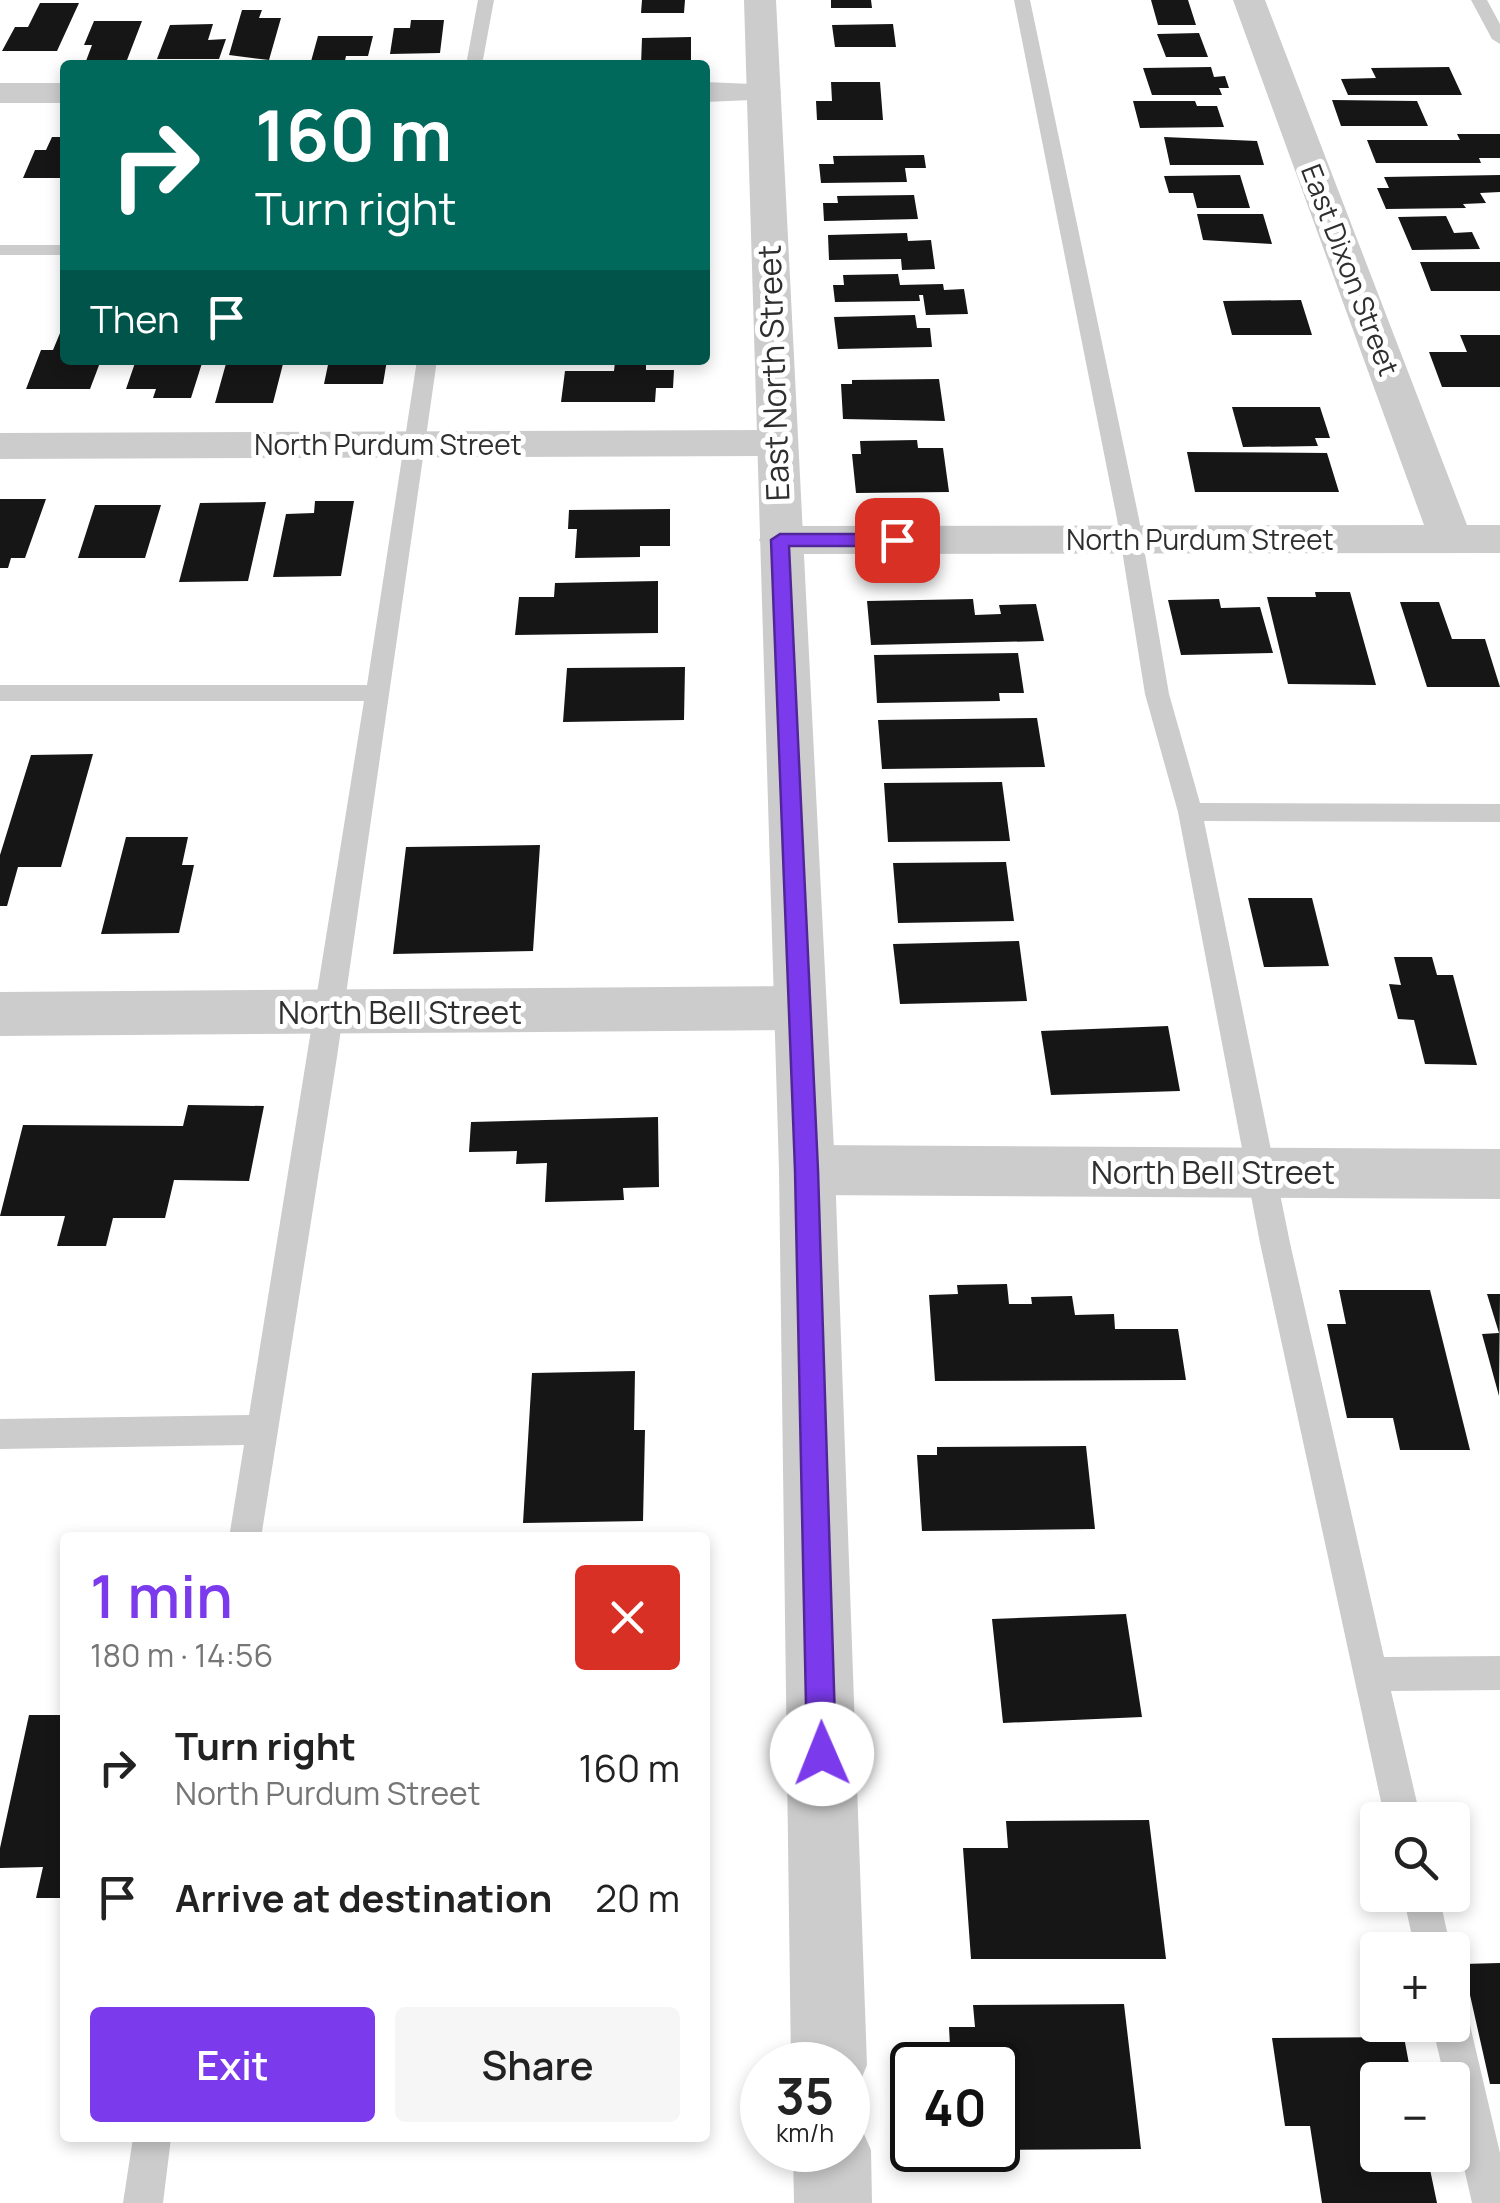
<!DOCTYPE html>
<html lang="en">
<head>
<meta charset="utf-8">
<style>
  :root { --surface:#fff; --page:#f6f6f6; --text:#222; --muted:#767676; --accent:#7c3aed }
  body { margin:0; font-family:Manrope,sans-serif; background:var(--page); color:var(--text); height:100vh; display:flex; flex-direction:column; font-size:38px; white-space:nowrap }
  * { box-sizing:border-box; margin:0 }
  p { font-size:32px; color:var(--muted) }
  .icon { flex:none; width:55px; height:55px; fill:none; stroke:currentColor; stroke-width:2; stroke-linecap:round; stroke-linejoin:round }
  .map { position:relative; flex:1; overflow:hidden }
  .details { position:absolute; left:60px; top:1532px; width:650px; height:610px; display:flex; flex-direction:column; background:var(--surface); border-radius:10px; box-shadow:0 5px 15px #0003 }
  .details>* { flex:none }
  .hud { position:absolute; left:60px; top:60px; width:650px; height:305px; border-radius:10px; box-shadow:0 5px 15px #0003; background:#00695c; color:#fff; overflow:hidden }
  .tools { position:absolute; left:1360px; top:1802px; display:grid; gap:20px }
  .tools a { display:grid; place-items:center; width:110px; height:110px; border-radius:10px; background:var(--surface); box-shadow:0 5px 15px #0003; font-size:50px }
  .speed { position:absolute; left:740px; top:2042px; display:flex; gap:20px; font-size:50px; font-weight:700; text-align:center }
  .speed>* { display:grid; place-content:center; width:130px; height:130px; border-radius:50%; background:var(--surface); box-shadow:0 5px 15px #0003; line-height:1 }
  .speed small { font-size:25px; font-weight:400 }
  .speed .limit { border:5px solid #111; border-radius:15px; background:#fff; color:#111 }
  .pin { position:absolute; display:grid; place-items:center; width:85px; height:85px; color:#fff; margin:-42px; border-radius:20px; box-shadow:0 5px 15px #0006 }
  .me { position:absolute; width:110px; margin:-55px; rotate:359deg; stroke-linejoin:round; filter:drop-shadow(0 0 8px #0008) }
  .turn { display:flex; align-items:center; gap:35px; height:210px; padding:0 30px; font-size:45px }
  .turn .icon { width:130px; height:130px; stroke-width:2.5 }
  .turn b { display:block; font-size:70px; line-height:85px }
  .then { display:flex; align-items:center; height:95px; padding:0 30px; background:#0003; gap:20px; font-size:38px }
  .round { display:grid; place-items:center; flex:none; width:105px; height:105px; border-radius:10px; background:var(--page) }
  .headline { display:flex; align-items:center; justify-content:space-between; height:170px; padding:0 30px }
  h1 { font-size:60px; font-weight:600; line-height:75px; color:var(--accent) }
  .cta { display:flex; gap:20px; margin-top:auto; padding:20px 30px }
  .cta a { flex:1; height:115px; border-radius:10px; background:var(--accent); color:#fff; font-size:40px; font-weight:600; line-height:115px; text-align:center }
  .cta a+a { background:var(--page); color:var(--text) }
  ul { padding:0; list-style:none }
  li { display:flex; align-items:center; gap:30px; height:130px; padding:0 30px }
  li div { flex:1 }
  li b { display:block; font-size:38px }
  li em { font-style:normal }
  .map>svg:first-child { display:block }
</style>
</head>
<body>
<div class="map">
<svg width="1500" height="2203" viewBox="0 0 1500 2203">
  <rect width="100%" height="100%" fill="#fff"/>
  <path fill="#161616" d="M642 0H685L684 13H641Z
    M831 0H871L872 8H831Z
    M1151 0H1188L1196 25H1158Z
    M40 3H79L57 51H2L15 27H28Z
    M242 10H262L259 18H281L269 60 229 55Z
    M411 20H444L440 53 390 54 394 28H410Z
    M94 21H142L127 60 86 61 92 45H84Z
    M213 24 208 40 226 39 219 59H157L170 25Z
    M893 24 896 47H835L832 25Z
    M1199 33 1208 57H1166L1157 34Z
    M318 36H373L368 56H346L344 65H310Z
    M691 37V65H641L642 38Z
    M1211 67 1214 77 1225 76 1229 88H1219L1222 95H1152L1143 68Z
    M1449 67 1462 95H1348L1341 79 1376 78 1371 68Z
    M831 82H880L883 120H817L816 101H832Z
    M1332 100 1417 101 1428 126H1341Z
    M1133 101H1195L1197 106H1217L1224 127 1140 128Z
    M1457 134H1500V158H1479L1481 163H1376L1367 140H1460Z
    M52 137H65V178H23L35 150H46Z
    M1164 137 1257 141 1264 165H1170Z
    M924 155 926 168H905L907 182 821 183 819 164H834L833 156Z
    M1240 175 1250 208H1197L1193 193H1169L1164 176Z
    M1500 175V192L1480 193 1486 203 1463 204 1466 208 1386 209 1377 188H1389L1384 177Z
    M914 195 918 219 824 221 823 203H838L837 196Z
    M1197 214H1263L1272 244 1203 240Z
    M1446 216 1454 233 1472 232 1480 249 1412 250 1398 217Z
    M907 233 908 241 931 240 935 269 902 270 901 259 829 260 828 235Z
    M1420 262H1500V291H1431Z
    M898 274 900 285 943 284 944 290 964 289 968 314 926 315 923 295H919L920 301 835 302 833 285H844L843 275Z
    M1301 300 1312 335H1232L1223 301Z
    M915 315 917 328H930L932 347 838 349 834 317Z
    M65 321V360H101L90 389H26L41 350H53Z
    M1460 335H1500V387H1442L1429 352H1467Z
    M136 360H203L191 398H153L156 389H126Z
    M227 360H284L273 403H215Z
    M329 360H387L383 384H324Z
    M615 362H646V370H674L673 388H656L655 402H561L565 371H614Z
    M939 379 945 421 843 419 841 384H852V380Z
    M1232 407H1320L1330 438H1315L1318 446 1243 447Z
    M917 440 918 448H943L949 492 856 493 852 454H861L860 441Z
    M1187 452 1327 453 1339 492H1195Z
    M0 499H46L25 558H11L8 568H0Z
    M315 501H354L341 576 273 577 286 514 314 513Z
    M266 502 248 581 179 582 200 503Z
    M95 505H161L145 558H78Z
    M670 509V546H640V557L575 558 577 529H568L569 510Z
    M658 581V633L515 635 519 597H554L555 583Z
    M1315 592H1350L1376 685 1288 684 1267 597H1316Z
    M973 599 975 615 1001 614 999 605 1036 604 1044 641 871 645 867 601Z
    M1219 599 1221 608 1260 607 1273 653 1181 655 1168 600Z
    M1400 602H1439L1452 639H1485L1500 687H1427Z
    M1018 653 1024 693H999L1000 701 877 703 874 655Z
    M685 667 684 720 563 722 567 668Z
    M1037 718 1045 767 882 769 878 720Z
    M93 754 61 867H18L7 906H0V855L31 755Z
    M1002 782 1010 841 888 842 884 783Z
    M126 837H188L182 865H194L179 933 101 934Z
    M540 845 533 951 393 954 406 847Z
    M1006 862 1014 921 898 923 893 863Z
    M1248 898H1312L1329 966 1264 967Z
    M1019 941 1027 1001 900 1004 893 944Z
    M1394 957H1432L1437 975H1453L1477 1065 1425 1064 1414 1020 1398 1019 1389 984 1401 985Z
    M1168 1026 1180 1091 1051 1095 1041 1031Z
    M188 1105 264 1106 249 1181 174 1180 165 1218H113L106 1246H57L65 1216H0L23 1125 183 1126Z
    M658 1117 659 1187 623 1188 624 1200 545 1202 547 1163 516 1164 517 1151 469 1152 471 1122Z
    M1007 1284 1009 1304H1032L1031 1297 1072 1296 1075 1315 1114 1314 1115 1329H1178L1186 1380 935 1381 929 1295 958 1294 957 1285Z
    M1339 1290H1430L1470 1450H1400L1393 1418H1347L1327 1324H1346Z
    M1487 1294H1500L1499 1396 1482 1334 1499 1333Z
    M635 1371 634 1430H645L643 1521 523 1523 532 1373Z
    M1086 1446 1095 1529 922 1531 917 1455H937V1447Z
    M1126 1614 1142 1717 1003 1723 992 1619Z
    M29 1715H65V1898H36L43 1867 0 1868V1848Z
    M1149 1820 1166 1959H971L963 1848H1008L1006 1821Z
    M1500 1963V2084H1490L1463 1964Z
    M1124 2004 1141 2149 998 2150V2065H951L949 2027H975L973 2005Z
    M1404 2037 1412 2080H1378V2155H1427L1437 2203H1322L1310 2126H1285L1272 2038Z"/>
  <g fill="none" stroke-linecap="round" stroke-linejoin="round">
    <path fill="#ccc" fill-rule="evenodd" d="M478 0H494L482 65H466Z
      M1014 0H1030L1139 519 1169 694 1200 803 1500 804V822L1204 821 1290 1243 1384 1657 1500 1656V1690L1391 1691 1421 1820H1385L1260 1243 1178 812 1145 694 1117 519Z
      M1471 0H1487L1500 24V44L1492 39Z
      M0 245H65V255H0Z
      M417 360H437L337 1057 261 1538H229L244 1445 0 1449V1419L249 1415 364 701H0V685H367Z
      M1403 1895H1439L1451 1950H1415Z
      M1452 2007 1464 2012 1470 2025 1500 2153V2203H1472L1452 2115V2080H1445L1432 2025H1452Z
      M133 2138H171L163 2203H123Z"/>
    <path fill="#ccc" fill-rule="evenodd" d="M1233 0H1265L1467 525H1500V553L780 554 765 550 759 540 765 530 780 526 1424 525Z
      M705 82 776 85 781 92 776 99 705 102Z
      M0 83H65V103H0Z
      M776 430 790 434 796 443 790 452 776 456 0 459V433Z
      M800 986 819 992 826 1008 819 1024 800 1030 0 1036V992Z
      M807 1145 1500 1149V1199L807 1195 787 1188 779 1170 787 1152Z"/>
    <path fill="#ccc" fill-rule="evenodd" d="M744 0H776L835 1170 867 2065 856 2092 848 2095V2065H791L779 1170Z
      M848 2118 859 2123 871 2150 872 2203H794L793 2150H848Z"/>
  </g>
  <path fill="#7c3aed" stroke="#51269a" stroke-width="2.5" d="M780 534H897L906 540 897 546H789L818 1170 836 1754 832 1764 822 1768 811 1764 807 1754 795 1170 771 540Z"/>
  <g text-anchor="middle" stroke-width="10" stroke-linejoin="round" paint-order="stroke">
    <g font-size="28" fill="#2f2f2f" stroke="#fff">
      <text transform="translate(1350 270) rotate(69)" y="10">East Dixon Street</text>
      <text x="388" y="455">North Purdum Street</text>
      <text x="1200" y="550">North Purdum Street</text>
    </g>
    <g font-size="32" fill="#2f2f2f" stroke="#fff">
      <text transform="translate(774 373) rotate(-92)" y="11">East North Street</text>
      <text x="400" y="1024">North Bell Street</text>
      <text x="1213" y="1184">North Bell Street</text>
    </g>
  </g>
</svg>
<div class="tools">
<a><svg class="icon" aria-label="search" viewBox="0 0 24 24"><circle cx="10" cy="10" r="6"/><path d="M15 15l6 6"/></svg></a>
<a>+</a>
<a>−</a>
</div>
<div class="speed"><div>35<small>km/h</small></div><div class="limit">40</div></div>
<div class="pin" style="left:897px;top:540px;background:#d93025"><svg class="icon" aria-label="arrive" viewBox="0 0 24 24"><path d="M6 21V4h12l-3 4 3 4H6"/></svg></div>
<svg class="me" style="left:822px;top:1754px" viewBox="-20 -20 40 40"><circle r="19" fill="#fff"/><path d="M0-13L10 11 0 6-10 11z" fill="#7c3aed"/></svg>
<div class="hud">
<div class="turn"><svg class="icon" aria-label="right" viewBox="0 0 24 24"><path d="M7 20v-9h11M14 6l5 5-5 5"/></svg><div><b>160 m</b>Turn right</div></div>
<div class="then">Then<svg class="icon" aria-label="arrive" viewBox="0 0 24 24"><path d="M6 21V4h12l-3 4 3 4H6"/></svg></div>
</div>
<section class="details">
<div class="headline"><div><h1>1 min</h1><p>180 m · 14:56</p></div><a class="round" style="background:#d93025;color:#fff"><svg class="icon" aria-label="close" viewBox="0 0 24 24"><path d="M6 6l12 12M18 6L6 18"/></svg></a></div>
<ul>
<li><svg class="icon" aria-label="right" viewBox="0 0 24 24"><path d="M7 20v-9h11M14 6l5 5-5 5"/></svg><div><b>Turn right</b><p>North Purdum Street</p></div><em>160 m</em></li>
<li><svg class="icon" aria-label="arrive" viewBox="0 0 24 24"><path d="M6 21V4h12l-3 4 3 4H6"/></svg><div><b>Arrive at destination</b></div><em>20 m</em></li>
</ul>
<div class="cta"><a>Exit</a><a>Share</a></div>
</section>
</div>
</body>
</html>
